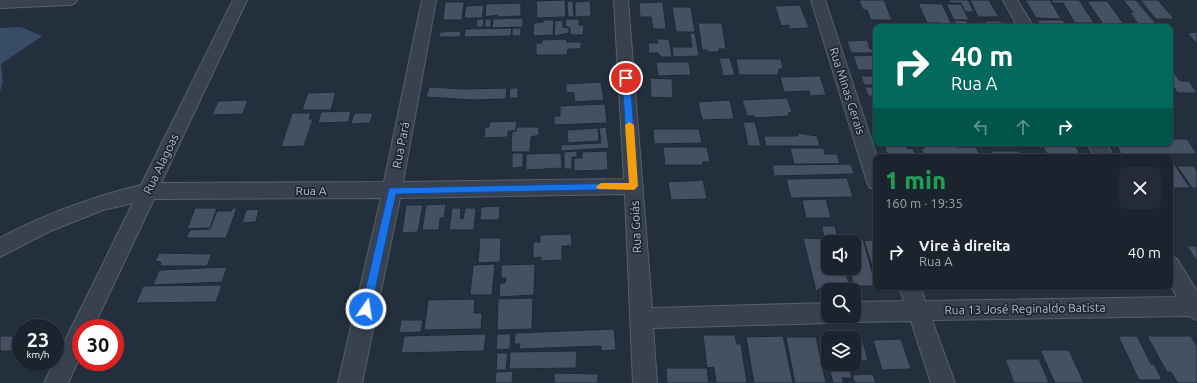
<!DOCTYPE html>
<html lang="pt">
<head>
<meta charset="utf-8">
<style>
  :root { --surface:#1b232e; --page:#242b36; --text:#f1f3f6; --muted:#a0a4aa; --line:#39404a }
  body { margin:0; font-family:Ubuntu,sans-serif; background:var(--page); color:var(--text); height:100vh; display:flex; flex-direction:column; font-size:15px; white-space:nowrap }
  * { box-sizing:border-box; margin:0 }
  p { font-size:13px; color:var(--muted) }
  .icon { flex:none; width:22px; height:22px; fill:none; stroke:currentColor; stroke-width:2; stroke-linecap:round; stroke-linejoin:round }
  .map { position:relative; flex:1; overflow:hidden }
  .panel { position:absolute; left:873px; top:154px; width:300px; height:136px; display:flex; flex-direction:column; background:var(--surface); border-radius:8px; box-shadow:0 1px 3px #0004,0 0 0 1px var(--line) }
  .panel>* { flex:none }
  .top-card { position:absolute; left:873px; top:24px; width:300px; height:122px; border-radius:8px; box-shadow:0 1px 3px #0004,0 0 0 1px var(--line); background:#00695c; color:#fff; overflow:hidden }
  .tools { position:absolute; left:821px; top:235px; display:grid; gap:8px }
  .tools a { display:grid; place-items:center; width:40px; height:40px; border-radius:8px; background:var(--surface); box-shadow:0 1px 3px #0004,0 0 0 1px var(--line); font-size:20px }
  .speed { position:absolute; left:12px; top:319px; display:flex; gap:8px; font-size:20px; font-weight:700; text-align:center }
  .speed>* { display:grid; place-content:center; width:52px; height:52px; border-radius:50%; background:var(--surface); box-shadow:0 1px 3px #0004,0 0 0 1px var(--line); line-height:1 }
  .speed small { font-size:10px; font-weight:400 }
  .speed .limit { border:6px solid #d22; background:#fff; color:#111 }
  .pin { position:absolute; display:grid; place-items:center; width:34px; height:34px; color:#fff; margin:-17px; border:2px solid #fff; border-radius:50%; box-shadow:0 1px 4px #0007 }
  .me { position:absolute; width:44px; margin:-22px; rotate:13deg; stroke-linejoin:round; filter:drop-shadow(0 0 3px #0008) }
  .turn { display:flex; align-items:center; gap:14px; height:84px; padding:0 12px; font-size:18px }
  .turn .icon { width:52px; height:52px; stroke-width:2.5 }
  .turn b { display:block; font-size:28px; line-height:34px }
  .lanes { display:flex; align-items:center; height:38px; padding:0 12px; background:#0003; justify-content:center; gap:20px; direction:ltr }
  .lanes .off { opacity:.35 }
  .round { display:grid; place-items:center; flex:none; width:42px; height:42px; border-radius:8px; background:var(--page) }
  .headline { display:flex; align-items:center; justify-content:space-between; height:68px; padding:0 12px }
  h1 { font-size:24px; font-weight:800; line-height:30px; color:#1e9e55 }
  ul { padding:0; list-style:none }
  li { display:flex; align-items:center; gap:12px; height:60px; padding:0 12px }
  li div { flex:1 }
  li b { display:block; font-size:15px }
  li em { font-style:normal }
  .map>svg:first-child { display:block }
</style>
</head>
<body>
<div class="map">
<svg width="1197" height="383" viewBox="0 0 1197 383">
  <rect width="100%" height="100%" fill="#242f3e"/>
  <path fill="#394c67" d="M21 27 42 36 1 64 3 82 0 92V28Z"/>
  <path fill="#455162" stroke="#1f2835" d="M565 0 566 17 537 18 536 1Z
    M859 0H884L892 20H871L867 10H863Z
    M948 0H968L974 12H965L961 3H950Z
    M970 0H989L999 17H978Z
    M1025 0H1050L1061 19 1036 18Z
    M1051 0H1079L1094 23H1075L1063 3H1053Z
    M1123 0H1136L1157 25 1140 26 1130 13 1133 12Z
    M1140 0H1158L1174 19H1156Z
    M573 1 574 17H568L567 2Z
    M590 1 591 16 575 17V2Z
    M1087 1H1107L1126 27H1105Z
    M445 2H464L462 20H443Z
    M663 2 666 29H653L651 17H640L639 3Z
    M521 3V16L498 17V15L485 17 486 4Z
    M918 3 942 4 953 27H942L940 23H927Z
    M946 4H961L969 20H954Z
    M484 5 482 18H464L466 6Z
    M800 5 809 28 790 29 788 25 781 26 775 6Z
    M672 7H691L695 32H676Z
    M523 18V27L492 28 493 19Z
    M477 19H484L483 27H476Z
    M485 19H491V27H485Z
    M566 19H579V25H584L583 35H570V28L565 26Z
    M544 20H554L553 35 533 36 534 23 543 22Z
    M563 20V27L569 28V33L554 36 555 21Z
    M954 20 967 21 970 27H957Z
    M1037 20H1063L1067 26H1041Z
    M985 21H1001L1004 27H989Z
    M698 23H722L726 49H719V52H708L707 50H702Z
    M512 28H521V36H512Z
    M512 28 511 36 464 37 465 29Z
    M461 31 460 37H439L440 32Z
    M1197 32V44L1187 33Z
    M690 33H695L699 56 673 57 672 47H692Z
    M566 39 567 42H581V49H568L567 55H536V43H542V40Z
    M657 39H669L672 57H661L658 53H649L648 43H658Z
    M867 40 870 49H874L876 53H851L847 41Z
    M876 55V70H858L853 56Z
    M719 58H730L735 75 723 76Z
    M736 59H781L783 69H779L778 75H739Z
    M656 62H689L691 75 658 76Z
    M1174 73 1180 81H1189L1197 93H1178L1170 83V74Z
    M820 76 826 95 810 96 809 91 784 92 780 77Z
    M861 76H876V85H864Z
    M650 78 672 79 673 98 651 97Z
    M601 82 604 100 575 102 574 93 566 92V84Z
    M429 87 463 89 507 88 506 99 474 100 426 97Z
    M865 87H876V96H868Z
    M510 88H518V98H509Z
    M336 92 331 110H302L308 93Z
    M787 98 792 112 788 113 789 116 755 118 754 116H747L742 100Z
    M248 100 243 114 212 115 218 101Z
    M730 100 734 119 702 120 698 102Z
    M605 104 607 123 554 125V116H560V106Z
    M351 111 349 122 318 123 321 112Z
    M292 113H311L309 119H313L304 146 281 147Z
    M354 113H373L370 123 351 124Z
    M517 121 516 131H508V137L484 138 485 127H489V122Z
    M743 122H755L761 146H748Z
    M516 127H539V135L531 137 530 152H511L512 131H516Z
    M606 127 609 148 561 151V145L601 143 599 128Z
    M598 128 599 141 568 143 567 130Z
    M653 129H699L702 143 654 144Z
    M797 133 817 136 820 146H766L764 136H798Z
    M1170 139H1187L1197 154H1165L1167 157H1123L1115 143H1170Z
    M1037 143H1074L1081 156H1048L1044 148H1040Z
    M884 144H905L907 148 913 149 916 157H888Z
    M955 144 957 147H976L981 157H921H925L921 148H925L924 145Z
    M663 147H707L710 162H703L702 165H665Z
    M790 148H824L825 154H837L840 164H794Z
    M577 151V157H572V169H564V152Z
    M607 151 608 170 574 171V158H582V152Z
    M991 151H1019L1022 157H993Z
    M512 153H523V167L512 168Z
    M561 153 562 168 526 170V154Z
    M851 164 854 174 774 176 772 165Z
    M1170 165H1175L1190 188H1170Z
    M1177 166H1194L1197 171V188H1192Z
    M847 178 853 197 791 198 786 179Z
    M703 180 707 199 671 200 668 182Z
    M826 199 831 218H806L802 200Z
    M446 204 444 218H440L439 230H422L426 205Z
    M406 205H423L418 232 402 233Z
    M500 206 499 220H480L481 207Z
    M195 208H217L210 228 187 229Z
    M233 208H237L226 238H186L190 230 210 229 217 211H231Z
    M452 208H461L460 218 463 219 465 208H476L474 230H449Z
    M259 209 256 222 242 223 246 210Z
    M822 226H835L839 242H828V268H845L849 285 824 286 816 291 803 238 824 239Z
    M571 234 572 246H562V260L541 261V257L533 258V242H540V235Z
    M480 238H501L500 262 478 263Z
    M841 239H863L876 286H854L849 268H854V242H841Z
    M874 240 876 246V278L864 241Z
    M1187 246H1197V262Z
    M159 253 212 254 207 266H160L161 262 155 261Z
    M495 264 492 295H470L473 265Z
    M535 264 534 295 499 297 500 283H505L506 278H501V265Z
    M227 267 222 282 153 285 159 270Z
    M222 285 216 302 136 303 143 286Z
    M1116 287H1159L1160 288 1117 289Z
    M533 298 532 329 497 330 498 299Z
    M475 299 474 313H482L481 329 424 330 428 300Z
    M401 320H423L421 332 399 333Z
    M614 329 616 350 601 351V346L519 349 520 344H514L515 333Z
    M486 334 484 351 401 353 404 336Z
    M497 334H511L510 349 496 350Z
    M821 334H861L868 361H854V338H828V362Z
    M703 335H735L737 344H741L747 383H716L714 367 707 368Z
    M0 336H21L20 351H0Z
    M783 336 793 383H754L746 337Z
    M1118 336H1137L1151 364H1154L1162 380H1139Z
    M1147 336H1191L1197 346V383H1178L1171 372H1167Z
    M786 337H816L826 383H795Z
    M901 339 911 369 882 370 873 340Z
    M1040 350H1069L1084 383H1055Z
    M577 351 576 368 509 369 510 352Z
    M497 353H508L506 370H496Z
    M1005 359H1039L1049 383H1014Z
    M828 364H853L854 371H850L852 378H842L844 383H833Z
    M666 368H707L709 383H667Z
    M513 371 512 383H495L496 372Z
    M554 373 598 374V383H554Z
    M873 374 876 383H855L852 375Z"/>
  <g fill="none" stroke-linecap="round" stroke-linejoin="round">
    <defs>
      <path id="street" d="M0 0H77L75 3 70 5 0 8Z
        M233 0H247L161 183 384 182 422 0H436L403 182 624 179 614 0H628L652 308 828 303V316H837L836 320 828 323 653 328 657 383H633L625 194 400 198 362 383H338L381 198 154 199 93 328H81V355L68 383H44L133 203 103 210 48 232 0 257V238C45 214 92 197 141 185Z
        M811 0H825L877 157 876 190 869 187 867 182Z
        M1003 0H1017L1034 27H1018Z
        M1087 143H1106L1114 157H1095Z
        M1170 256 1177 259 1197 291V320L1189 316 932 320 955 383H931L911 321 854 322 846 319 845 316H854V302L904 301 899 287H921L925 301 1177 297 1170 284Z"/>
    </defs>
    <use href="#street" stroke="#565f6c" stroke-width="2"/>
    <use href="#street" fill="#38414e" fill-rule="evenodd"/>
  </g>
  <path fill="#1a73e8" stroke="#114b97" d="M626 75 630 78 638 186 637 189 396 194 371 309 370 312 366 314 362 312 361 309 389 188 629 183 622 78Z"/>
  <path fill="#f59e0b" d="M629 122 634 125 638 186 634 190 598 189 596 187 601 183H629L625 125Z"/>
  <g text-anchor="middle" stroke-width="3.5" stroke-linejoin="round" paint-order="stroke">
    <g font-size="12" fill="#b4bcc9" stroke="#1d2633">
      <text transform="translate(847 91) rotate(72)" y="4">Rua Minas Gerais</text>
      <text transform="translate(401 145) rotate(-79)" y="4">Rua Pará</text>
      <text transform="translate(161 164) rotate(-64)" y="4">Rua Alagoas</text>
      <text x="311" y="195">Rua A</text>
      <text transform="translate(636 227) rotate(-93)" y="4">Rua Goiás</text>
      <text transform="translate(1025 309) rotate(-1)" y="4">Rua 13 José Reginaldo Batista</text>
    </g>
  </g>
</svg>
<div class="tools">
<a><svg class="icon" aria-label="sound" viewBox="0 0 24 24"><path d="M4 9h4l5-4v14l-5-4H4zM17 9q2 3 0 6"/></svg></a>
<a><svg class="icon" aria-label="search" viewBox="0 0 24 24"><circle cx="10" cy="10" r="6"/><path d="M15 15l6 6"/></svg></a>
<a><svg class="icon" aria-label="layers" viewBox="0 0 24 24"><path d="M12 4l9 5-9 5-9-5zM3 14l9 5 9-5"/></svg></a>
</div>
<div class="speed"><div>23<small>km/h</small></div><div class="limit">30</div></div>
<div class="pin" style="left:626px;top:78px;background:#d93025"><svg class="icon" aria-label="arrive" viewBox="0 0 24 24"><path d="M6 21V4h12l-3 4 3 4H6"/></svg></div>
<svg class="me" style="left:366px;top:309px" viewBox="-20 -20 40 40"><circle r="17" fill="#1a73e8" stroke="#fff" stroke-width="3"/><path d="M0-11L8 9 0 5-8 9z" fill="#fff"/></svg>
<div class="top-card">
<div class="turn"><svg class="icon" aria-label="right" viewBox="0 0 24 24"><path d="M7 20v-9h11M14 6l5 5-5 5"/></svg><div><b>40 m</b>Rua A</div></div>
<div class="lanes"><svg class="icon off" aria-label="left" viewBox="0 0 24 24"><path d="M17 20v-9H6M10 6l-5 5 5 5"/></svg><svg class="icon off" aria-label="ahead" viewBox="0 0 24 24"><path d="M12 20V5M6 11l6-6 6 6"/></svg><svg class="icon" aria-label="right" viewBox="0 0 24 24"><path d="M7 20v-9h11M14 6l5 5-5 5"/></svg></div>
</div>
<section class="panel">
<div class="headline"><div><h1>1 min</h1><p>160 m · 19:35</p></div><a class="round"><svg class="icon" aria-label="close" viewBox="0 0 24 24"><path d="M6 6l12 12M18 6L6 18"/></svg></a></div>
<ul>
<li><svg class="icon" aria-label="right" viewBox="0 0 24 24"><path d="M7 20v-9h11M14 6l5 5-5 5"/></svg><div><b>Vire à direita</b><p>Rua A</p></div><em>40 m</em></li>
</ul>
</section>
</div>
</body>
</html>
